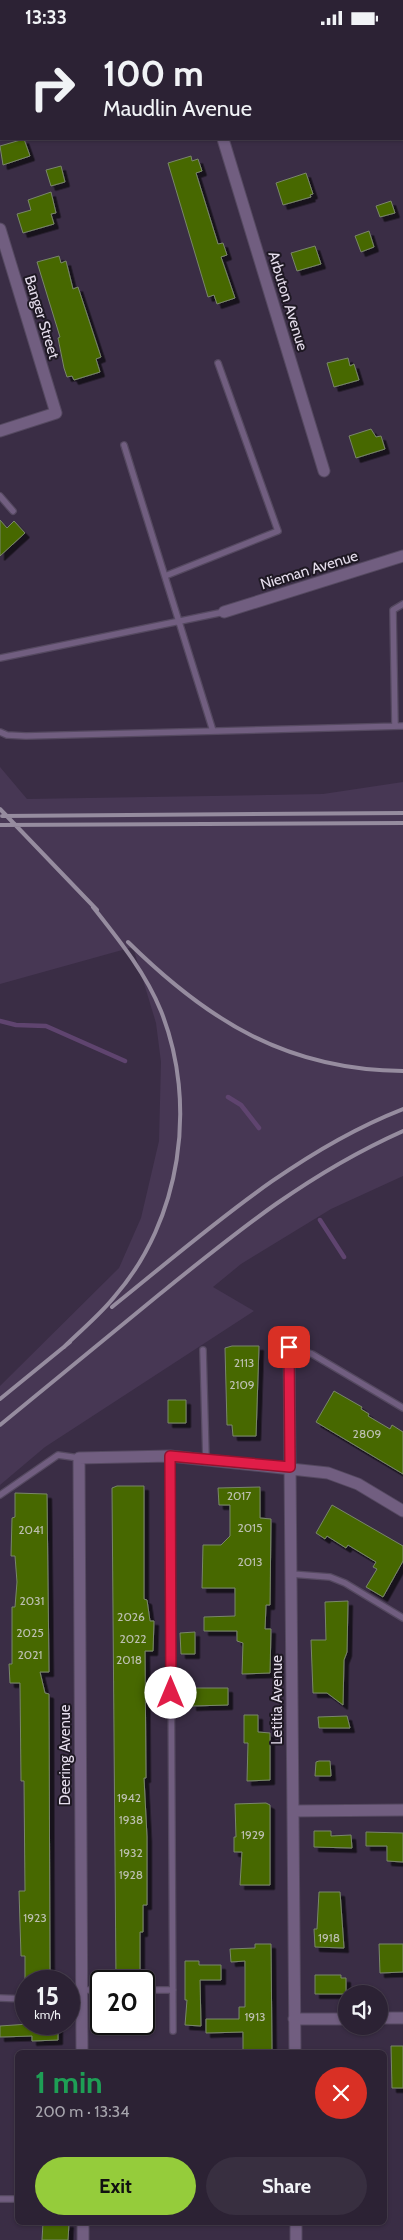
<!DOCTYPE html>
<html lang="en">
<head>
<meta charset="utf-8">
<style>
  :root { --surface:#2c2234; --page:#382f40; --text:#f1f3f6; --muted:#a6a4ac; --line:#483f4f; --accent:#95cc3b }
  body { margin:0; font-family:Cabin,sans-serif; background:var(--page); color:var(--text); height:100vh; display:flex; flex-direction:column; font-size:19px; white-space:nowrap }
  * { box-sizing:border-box; margin:0 }
  p { font-size:16px; color:var(--muted) }
  .icon { flex:none; width:28px; height:28px; fill:none; stroke:currentColor; stroke-width:2; stroke-linecap:round; stroke-linejoin:round }
  .map { position:relative; flex:1; overflow:hidden }
  .drawer { position:absolute; left:15px; top:2015px; width:372px; height:175px; display:flex; flex-direction:column; background:var(--surface); border-radius:8px; box-shadow:0 1px 4px #0004,0 0 0 1px var(--line) }
  .drawer>* { flex:none }
  .guide { position:absolute; left:0px; top:0px; width:404px; height:105px; box-shadow:0 1px 4px #0004,0 0 0 1px var(--line); background:#2c2234; color:var(--text); overflow:hidden }
  .buttons { position:absolute; left:338px; top:1950px; display:grid; gap:10px }
  .buttons a { display:grid; place-items:center; width:50px; height:50px; border-radius:50%; background:var(--surface); box-shadow:0 1px 4px #0004,0 0 0 1px var(--line); font-size:25px }
  .speed { position:absolute; left:15px; top:1935px; display:flex; gap:10px; font-size:25px; font-weight:700; text-align:center }
  .speed>* { display:grid; place-content:center; width:65px; height:65px; border-radius:50%; background:var(--surface); box-shadow:0 1px 4px #0004,0 0 0 1px var(--line); line-height:1 }
  .speed small { font-size:12px; font-weight:400 }
  .speed .limit { border:2px solid #111; border-radius:8px; background:#fff; color:#111 }
  .pin { position:absolute; display:grid; place-items:center; width:42px; height:42px; color:#fff; margin:-21px; border-radius:10px; box-shadow:0 2px 8px #0006 }
  .me { position:absolute; width:55px; margin:-28px; rotate:0deg; stroke-linejoin:round; filter:drop-shadow(0 0 4px #0008) }
  .turn { display:flex; align-items:center; gap:18px; height:105px; padding:0 20px; font-size:22px }
  .turn .icon { width:65px; height:65px; stroke-width:2.5 }
  .turn b { display:block; font-size:35px; line-height:42px }
  .round { display:grid; place-items:center; flex:none; width:52px; height:52px; border-radius:26px; background:var(--page) }
  .overview { display:flex; align-items:center; justify-content:space-between; height:85px; padding:0 20px }
  h1 { font-size:30px; font-weight:700; line-height:38px; color:#1e9e55 }
  .action { display:flex; gap:10px; margin-top:auto; padding:10px 20px }
  .action a { flex:1; height:58px; border-radius:30px; background:var(--accent); color:#111; font-size:20px; font-weight:700; line-height:58px; text-align:center }
  .action a+a { background:var(--page); color:var(--text) }
  .status { display:flex; justify-content:space-between; align-items:center; height:35px; padding:0 25px; background:var(--surface); direction:ltr }
  .status svg { height:14px; fill:currentColor }
  .map>svg:first-child { display:block }
</style>
</head>
<body>
<div class="status"><b>13:33</b><svg viewBox="0 0 49 12"><path d="M0 12V9h3v3zM5 12V6h3v6zM10 12V3h3v9zM15 12V0h3v12zM26 1h20v11H26zM47 4h2v5h-2z"/></svg></div>
<div class="map">
<svg width="403" height="2205" viewBox="0 0 403 2205">
  <defs>
    <filter id="shadow"><feDropShadow dx="4.5" dy="4.5" stdDeviation="0" flood-color="#0009"/></filter>
  </defs>
  <rect width="100%" height="100%" fill="#3a2d45"/>
  <path fill="#473754" d="M0 732 27 764 323 759 403 747V1141L331 1174 241 1229 213 1252 254 1276 45 1412 0 1450V1351L119 1233 141 1183 159 1106 161 1027 156 988 133 912 0 949Z"/>
  <g fill="none" stroke-linecap="round" stroke-linejoin="round">
    <path stroke="#5f446f" stroke-width="4.5" d="M0 986 16 990 46 991 125 1026
      M228 1062 241 1070 259 1093
      M320 1185 344 1222"/>
  </g>
  <path fill="#466800" stroke="#79866a" filter="url(#shadow)" d="M24 104 30 121 3 130 0 111Z
    M191 121 192 126 198 124 202 136 196 138 218 209 223 208 227 220 221 222 235 263 217 269 214 260 208 262 168 128Z
    M61 131 65 147 51 151 46 135Z
    M306 138 313 159 310 160 311 162 283 170 276 148Z
    M51 157 56 178 51 179 54 189 23 198 17 179 31 175 28 165Z
    M391 166 395 178 380 182 376 171Z
    M369 196 374 212 361 217 355 201Z
    M315 211 321 229 297 236 291 218Z
    M59 221 61 228 66 226 73 254 78 252 101 322 96 324 100 337 74 345 72 341 67 342 64 333 58 303 60 302 37 227Z
    M348 323 350 331 354 329 359 345 334 352 327 328Z
    M371 394 376 402 381 401 385 414 356 423 349 401Z
    M0 485 7 493 14 486 25 498 0 521Z
    M232 1311H259L256 1401H233L232 1390H227L225 1313Z
    M334 1356 362 1372 361 1374 369 1379 368 1381 390 1394 392 1390 403 1397V1439L316 1387Z
    M168 1365H186V1388H168Z
    M117 1451H144V1564L147 1565 150 1586H154L153 1616H145L146 1743H144L147 1802V1870H143V1897H140V1946H116L112 1453Z
    M260 1452V1483L271 1484 270 1570H266L265 1594H271L270 1638 242 1639 243 1608 237 1606V1596H204V1582L235 1581V1553H202L203 1510H221L230 1501V1470H219L218 1453Z
    M15 1458 47 1459 49 1637H40L45 1658 49 1659 50 1946H25V1921H21L19 1856H25L24 1746H21L20 1648H10L9 1629H12V1572H15L17 1547 15 1521H11L12 1483 15 1482Z
    M332 1470 403 1511V1526L383 1562 366 1552 377 1534 373 1532 376 1527 348 1510 346 1513 327 1501 325 1504 316 1498Z
    M348 1566 347 1617 344 1625 343 1670 327 1658H313L311 1605H326L325 1567Z
    M195 1597V1619H181L180 1598Z
    M192 1653H228V1670L192 1671Z
    M244 1680H258V1697L270 1698V1745L247 1746 248 1708H244Z
    M347 1681 350 1693H319L318 1682Z
    M319 1726H330L331 1741H315L316 1727Z
    M266 1768 270 1770V1850H240L242 1817H234V1802H236L235 1769Z
    M314 1796H331V1801L351 1800 352 1813 314 1812Z
    M366 1797 403 1798V1827L387 1826V1811H366Z
    M319 1857H340L344 1913 315 1912 314 1894H317Z
    M255 1909H271L272 2018H243V1997L206 1998V1984H239V1972H245V1926L231 1927 230 1914 255 1913Z
    M379 1909H403V1937L380 1938Z
    M185 1926H199V1930H221V1945H200L201 1991 185 1990 187 1965H185Z
    M315 1940H341V1943H346V1959H315Z
    M29 1989H58V2005L32 2006V2001L0 2002V1991Z
    M391 2011H403V2053H392Z
    M43 2188H69L68 2205H42Z"/>
  <g fill="none" stroke-linecap="round" stroke-linejoin="round">
    <defs>
      <path id="lane" d="M124 410 213 696
        M0 461 13 476
        M165 541 278 496 218 328
        M0 623 224 577
        M395 691 393 575 403 569
        M0 697 7 700 26 701 403 691
        M289 1312 312 1319 403 1373
        M203 1315 206 1424
        M170 1421 173 1996
        M0 1460 58 1420 79 1423
        M291 1539 330 1542 345 1548 403 1583
        M82 1955H101
        M144 1955H173
        M0 1963 26 1964
        M69 1964 82 1965
        M0 2164H18"/>
      <path id="street" d="M192 0V1
        M223 104 324 436
        M0 194 56 378 0 396
        M224 577 403 521
        M289 1312 295 2018
        M293 1776 403 1775
        M379 1983H403
        M294 1984H346
        M82 2018 79 1423 170 1421 328 1438 358 1449 403 1476
        M83 2188V2205
        M296 2188V2205"/>
    </defs>
    <use href="#lane" stroke="#554960" stroke-width="8"/>
    <use href="#street" stroke="#554960" stroke-width="13"/>
    <use href="#lane" stroke="#715e80" stroke-width="5.5"/>
    <use href="#street" stroke="#715e80" stroke-width="11"/>
    <path stroke="#968c9f" stroke-width="4" d="M0 774 97 875
      M2 781 403 778
      M0 790 403 788
      M128 907C208 986 287 1035 403 1036
      M112 1272C203 1199 293 1117 403 1074
      M64 1312C81 1295 100 1280 115 1261 181 1185 198 1069 161 976 145 937 119 905 93 872
      M0 1364 70 1307
      M0 1390C54 1346 108 1302 161 1258 240 1194 309 1138 403 1096"/>
  </g>
  <g fill="none" stroke-linecap="round" stroke-linejoin="round">
    <defs>
      <path id="route" d="M171 1658 170 1421 290 1432 289 1312"/>
    </defs>
    <use href="#route" stroke="#92132f" stroke-width="12"/>
    <use href="#route" stroke="#e11d48" stroke-width="9"/>
  </g>
  <g text-anchor="middle" stroke-width="4" stroke-linejoin="round" paint-order="stroke">
    <g font-size="12" fill="#bdc0b1">
      <text x="244" y="1332">2113</text>
      <text x="242" y="1354">2109</text>
      <text x="367" y="1403">2809</text>
      <text x="239" y="1465">2017</text>
      <text x="250" y="1497">2015</text>
      <text x="31" y="1499">2041</text>
      <text x="250" y="1531">2013</text>
      <text x="32" y="1570">2031</text>
      <text x="131" y="1586">2026</text>
      <text x="30" y="1602">2025</text>
      <text x="133" y="1608">2022</text>
      <text x="30" y="1624">2021</text>
      <text x="129" y="1629">2018</text>
      <text x="129" y="1767">1942</text>
      <text x="131" y="1789">1938</text>
      <text x="253" y="1804">1929</text>
      <text x="131" y="1822">1932</text>
      <text x="131" y="1844">1928</text>
      <text x="35" y="1887">1923</text>
      <text x="329" y="1907">1918</text>
      <text x="255" y="1986">1913</text>
    </g>
    <g font-size="15" fill="#e5ddec" stroke="#1e1823">
      <text transform="translate(288 266) rotate(73)" y="5">Arbuton Avenue</text>
      <text transform="translate(42 282) rotate(73)" y="5">Banger Street</text>
      <text transform="translate(309 535) rotate(-17)" y="5">Nieman Avenue</text>
      <text transform="translate(277 1665) rotate(-90)" y="5">Letitia Avenue</text>
      <text transform="translate(65 1720) rotate(-90)" y="5">Deering Avenue</text>
    </g>
  </g>
</svg>
<div class="buttons">
<a><svg class="icon" aria-label="sound" viewBox="0 0 24 24"><path d="M4 9h4l5-4v14l-5-4H4zM17 9q2 3 0 6"/></svg></a>
</div>
<div class="speed"><div>15<small>km/h</small></div><div class="limit">20</div></div>
<div class="pin" style="left:289px;top:1312px;background:#d93025"><svg class="icon" aria-label="arrive" viewBox="0 0 24 24"><path d="M6 21V4h12l-3 4 3 4H6"/></svg></div>
<svg class="me" style="left:171px;top:1658px" viewBox="-20 -20 40 40"><circle r="19" fill="#fff"/><path d="M0-13L10 11 0 6-10 11z" fill="#e11d48"/></svg>
<div class="guide">
<div class="turn"><svg class="icon" aria-label="right" viewBox="0 0 24 24"><path d="M7 20v-9h11M14 6l5 5-5 5"/></svg><div><b>100 m</b>Maudlin Avenue</div></div>
</div>
<section class="drawer">
<div class="overview"><div><h1>1 min</h1><p>200 m · 13:34</p></div><a class="round" style="background:#d93025;color:#fff"><svg class="icon" aria-label="close" viewBox="0 0 24 24"><path d="M6 6l12 12M18 6L6 18"/></svg></a></div>
<div class="action"><a>Exit</a><a>Share</a></div>
</section>
</div>
</body>
</html>
